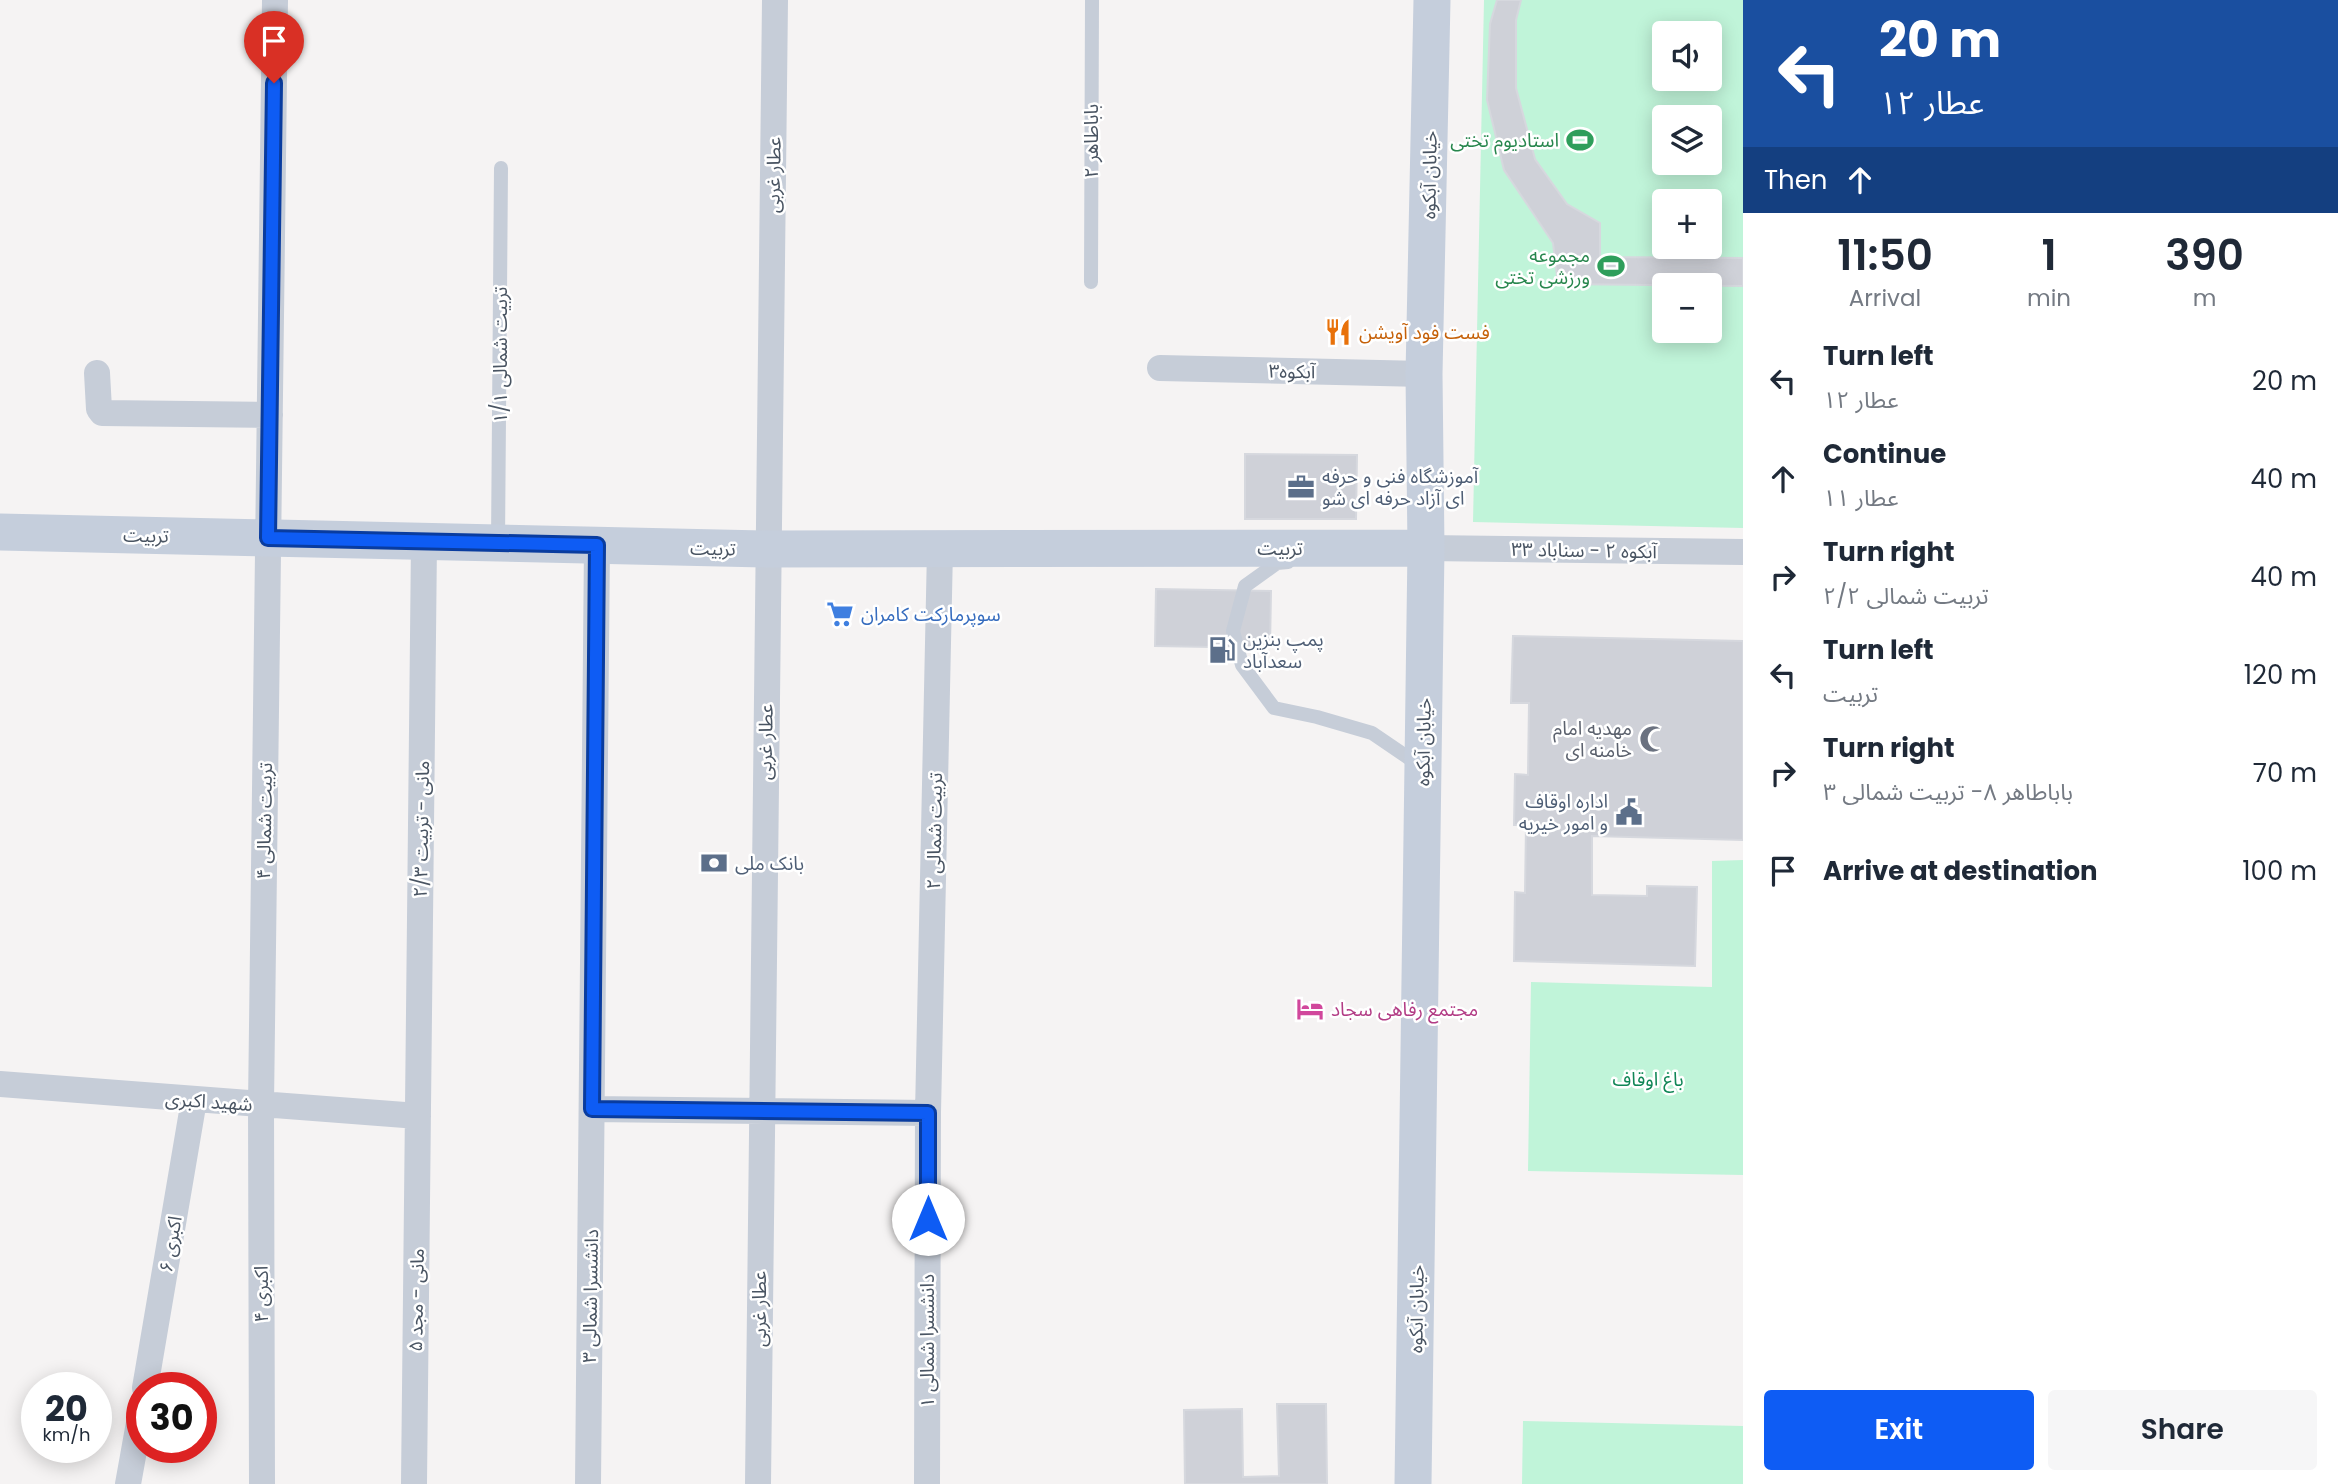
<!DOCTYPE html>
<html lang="en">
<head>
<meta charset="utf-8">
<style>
  :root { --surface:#fff; --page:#f6f6f7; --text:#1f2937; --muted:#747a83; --accent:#0e5cf4 }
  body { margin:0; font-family:Poppins,"Noto Sans Arabic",sans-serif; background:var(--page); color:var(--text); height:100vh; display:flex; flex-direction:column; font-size:26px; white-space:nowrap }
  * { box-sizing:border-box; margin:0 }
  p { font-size:23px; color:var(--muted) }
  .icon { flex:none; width:38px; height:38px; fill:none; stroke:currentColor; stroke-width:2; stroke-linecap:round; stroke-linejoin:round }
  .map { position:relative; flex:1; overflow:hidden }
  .sheet { display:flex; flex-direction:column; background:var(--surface); width:595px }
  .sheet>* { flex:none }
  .guide { background:#1a4fa0; color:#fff; overflow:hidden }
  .controls { position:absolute; left:1652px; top:21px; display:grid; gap:14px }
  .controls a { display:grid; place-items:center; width:70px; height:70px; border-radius:7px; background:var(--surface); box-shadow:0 4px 18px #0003; font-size:35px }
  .speed { position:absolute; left:21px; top:1372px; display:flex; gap:14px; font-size:35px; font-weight:700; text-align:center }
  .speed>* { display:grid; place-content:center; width:91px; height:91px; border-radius:50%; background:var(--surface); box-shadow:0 4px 18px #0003; line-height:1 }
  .speed small { font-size:18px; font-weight:400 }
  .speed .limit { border:10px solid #d22; background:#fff; color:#111 }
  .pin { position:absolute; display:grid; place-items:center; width:60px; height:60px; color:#fff; margin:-72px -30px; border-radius:50% 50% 50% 0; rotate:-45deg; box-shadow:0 0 7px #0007 }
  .pin .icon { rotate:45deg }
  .me { position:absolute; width:77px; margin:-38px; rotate:0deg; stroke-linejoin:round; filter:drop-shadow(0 0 5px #0008) }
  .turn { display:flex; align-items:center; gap:24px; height:147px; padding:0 21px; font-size:32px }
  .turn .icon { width:91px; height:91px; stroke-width:2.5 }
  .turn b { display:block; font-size:49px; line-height:60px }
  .then { display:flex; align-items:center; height:66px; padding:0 21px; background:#0003; gap:14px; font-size:26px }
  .eta { display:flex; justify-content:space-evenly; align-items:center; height:119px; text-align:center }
  .eta b { font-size:42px; font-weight:600; line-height:49px }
  .button { display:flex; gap:14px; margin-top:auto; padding:14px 21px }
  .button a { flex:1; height:80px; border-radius:7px; background:var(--accent); color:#fff; font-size:28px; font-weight:600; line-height:80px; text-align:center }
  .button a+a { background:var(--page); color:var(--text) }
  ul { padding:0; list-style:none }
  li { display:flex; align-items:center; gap:21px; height:98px; padding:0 21px }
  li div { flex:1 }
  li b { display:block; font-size:26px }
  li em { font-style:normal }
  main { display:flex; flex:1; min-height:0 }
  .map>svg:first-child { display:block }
</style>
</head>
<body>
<main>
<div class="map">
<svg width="1743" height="1484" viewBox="0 0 1743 1484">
  <rect width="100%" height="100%" fill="#f5f3f3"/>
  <path fill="#c0f4d9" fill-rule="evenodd" d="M1484 0H1743V528L1473 522ZM1664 33H1710V79H1664ZM1664 117H1710V163H1664ZM1664 201H1710V247H1664ZM1664 285H1710V331H1664Z
    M1743 860V1175L1528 1171 1531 982 1712 987V861Z
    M1523 1421 1743 1426V1484H1522Z"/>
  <path fill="#cfd1d8" stroke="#d6d8de" stroke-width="2" d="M1497 0H1521L1516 20V88L1535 159 1567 204 1600 223V257L1743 258V286L1558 284 1553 243 1504 170 1487 100 1490 24Z
    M1245 454 1357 455 1356 519H1245Z
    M1156 589 1271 591 1270 648 1155 646Z
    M1513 636 1743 641V840L1592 836V895L1647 896V886L1697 887 1695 966 1514 961 1515 892 1525 893 1526 825H1514L1515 774 1528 775 1529 703H1511Z
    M1277 1404H1326L1327 1484H1185L1184 1410 1242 1409 1243 1477 1279 1476Z"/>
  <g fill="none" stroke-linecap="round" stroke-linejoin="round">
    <path stroke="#c6cdd8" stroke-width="14" d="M1091 282 1092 0
      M498 542 501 168
      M1288 562 1277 563 1245 586 1233 631 1242 665 1274 708 1317 717 1372 733 1419 765"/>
    <path stroke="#c6cdd8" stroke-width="26" d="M1160 368 1424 374
      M97 373 99 409 102 413 270 415
      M1426 548 1743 552
      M0 1084 418 1116
      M592 1109 928 1113
      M145 1388 194 1100
      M128 1484 142 1406
      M262 1484 261 1105 275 0
      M414 1484 424 542
      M588 1484 597 545
      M758 1484 775 0
      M927 1484 928 1113 940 549"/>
    <path stroke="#c5cedc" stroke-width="37" d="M0 532 768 549 1426 548
      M1413 1484 1426 548 1424 374 1432 0"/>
  </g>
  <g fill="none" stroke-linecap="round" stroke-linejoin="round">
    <defs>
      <path id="route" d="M274 83 268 538 597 545 592 1109 928 1113V1219"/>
    </defs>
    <use href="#route" stroke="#093c9f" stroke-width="18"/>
    <use href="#route" stroke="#0e5cf4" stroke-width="12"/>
  </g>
  <defs>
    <symbol id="stadium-bare" viewBox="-9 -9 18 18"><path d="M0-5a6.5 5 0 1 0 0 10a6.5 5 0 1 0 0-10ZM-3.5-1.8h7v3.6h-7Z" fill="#2e9e5b" stroke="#fff" stroke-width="2.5" paint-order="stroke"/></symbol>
    <symbol id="restaurant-bare" viewBox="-9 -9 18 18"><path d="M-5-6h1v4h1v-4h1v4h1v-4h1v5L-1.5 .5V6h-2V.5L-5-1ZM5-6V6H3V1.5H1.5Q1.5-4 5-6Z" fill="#e8710a" stroke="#fff" stroke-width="2.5" paint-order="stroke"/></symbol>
    <symbol id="office-bare" viewBox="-9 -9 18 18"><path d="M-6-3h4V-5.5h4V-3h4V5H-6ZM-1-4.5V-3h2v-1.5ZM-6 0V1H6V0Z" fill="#5c6f8a" stroke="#fff" stroke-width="2.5" paint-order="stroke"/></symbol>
    <symbol id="supermarket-bare" viewBox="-9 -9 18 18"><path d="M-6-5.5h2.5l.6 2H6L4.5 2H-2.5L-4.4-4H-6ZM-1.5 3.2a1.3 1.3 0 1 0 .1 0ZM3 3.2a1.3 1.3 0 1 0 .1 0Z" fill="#3f7fe0" stroke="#fff" stroke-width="2.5" paint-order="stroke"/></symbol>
    <symbol id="fuel-bare" viewBox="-9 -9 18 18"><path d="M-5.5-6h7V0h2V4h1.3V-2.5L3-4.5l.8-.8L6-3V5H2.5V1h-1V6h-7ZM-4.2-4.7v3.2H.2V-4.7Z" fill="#5c6f8a" stroke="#fff" stroke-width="2.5" paint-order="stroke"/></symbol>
    <symbol id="mosque-bare" viewBox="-9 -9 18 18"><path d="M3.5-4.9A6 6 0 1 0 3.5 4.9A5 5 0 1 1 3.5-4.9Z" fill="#6b7280" stroke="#fff" stroke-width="2.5" paint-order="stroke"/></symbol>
    <symbol id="civic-bare" viewBox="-9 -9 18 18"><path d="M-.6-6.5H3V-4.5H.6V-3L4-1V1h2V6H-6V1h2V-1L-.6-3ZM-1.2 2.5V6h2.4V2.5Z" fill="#5c6f8a" stroke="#fff" stroke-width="2.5" paint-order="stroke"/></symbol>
    <symbol id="bank-bare" viewBox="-9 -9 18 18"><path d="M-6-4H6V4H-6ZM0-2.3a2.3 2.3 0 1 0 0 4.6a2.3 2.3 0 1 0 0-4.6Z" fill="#5c6f8a" stroke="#fff" stroke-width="2.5" paint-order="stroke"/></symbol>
    <symbol id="hotel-bare" viewBox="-9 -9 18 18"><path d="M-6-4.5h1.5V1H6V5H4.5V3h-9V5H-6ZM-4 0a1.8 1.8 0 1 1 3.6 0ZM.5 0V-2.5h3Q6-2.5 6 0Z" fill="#d1479c" stroke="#fff" stroke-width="2.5" paint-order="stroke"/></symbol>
  </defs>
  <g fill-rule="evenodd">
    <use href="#stadium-bare" x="1561" y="121" width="38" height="38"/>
    <use href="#stadium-bare" x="1592" y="247" width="38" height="38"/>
    <use href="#restaurant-bare" x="1319" y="313" width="38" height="38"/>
    <use href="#office-bare" x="1282" y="468" width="38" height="38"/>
    <use href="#supermarket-bare" x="821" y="595" width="38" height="38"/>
    <use href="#fuel-bare" x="1203" y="631" width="38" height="38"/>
    <use href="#mosque-bare" x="1634" y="720" width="38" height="38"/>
    <use href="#civic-bare" x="1610" y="793" width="38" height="38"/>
    <use href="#bank-bare" x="695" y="844" width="38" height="38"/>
    <use href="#hotel-bare" x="1291" y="990" width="38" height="38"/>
  </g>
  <g text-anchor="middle" stroke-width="5" stroke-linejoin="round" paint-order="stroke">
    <g font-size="19" fill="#27864d" stroke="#fff" text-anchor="end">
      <text x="1559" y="147">استادیوم تختی</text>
      <text x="1590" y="262">مجموعه<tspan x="1590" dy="22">ورزشی تختی</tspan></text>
    </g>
    <g font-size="19" fill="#495462" stroke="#fff">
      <text transform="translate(1091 141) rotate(-90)" y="7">باباطاهر ۲</text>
      <text transform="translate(773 175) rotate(-89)" y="7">عطار غربی</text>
      <text transform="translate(1429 175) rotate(-89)" y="7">خیابان آبکوه</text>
      <text transform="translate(500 355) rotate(-90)" y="7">تربیت شمالی ۱/۱</text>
      <text transform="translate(1292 371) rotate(1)" y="7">آبکوه۳</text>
      <text transform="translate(146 535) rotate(1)" y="7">تربیت</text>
      <text transform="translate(713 548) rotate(1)" y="7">تربیت</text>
      <text x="1280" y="555">تربیت</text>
      <text transform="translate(1584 550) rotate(1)" y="7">آبکوه ۲ - سناباد ۳۳</text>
      <text transform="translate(765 742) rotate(-89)" y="7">عطار غربی</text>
      <text transform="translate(1423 742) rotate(-89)" y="7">خیابان آبکوه</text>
      <text transform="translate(264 821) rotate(-89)" y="7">تربیت شمالی ۴</text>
      <text transform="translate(421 829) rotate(-89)" y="7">مانی - تربیت ۲/۳</text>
      <text transform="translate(934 831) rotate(-89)" y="7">تربیت شمالی ۲</text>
      <text transform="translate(209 1101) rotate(4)" y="7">شهید اکبری</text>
      <text transform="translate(170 1244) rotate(-80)" y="7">اکبری ۶</text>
      <text transform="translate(261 1294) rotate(-90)" y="7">اکبری ۴</text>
      <text transform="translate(590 1296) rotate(-89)" y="7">دانشسرا شمالی ۳</text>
      <text transform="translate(416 1300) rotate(-89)" y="7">مانی - مجد ۵</text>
      <text transform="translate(759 1309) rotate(-90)" y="7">عطار غربی</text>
      <text transform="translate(1416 1309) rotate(-89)" y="7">خیابان آبکوه</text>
      <text transform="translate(927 1341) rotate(-90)" y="7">دانشسرا شمالی ۱</text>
    </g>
    <g font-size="19" fill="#c56008" stroke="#fff" text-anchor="start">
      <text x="1359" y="339">فست فود آویشن</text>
    </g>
    <g font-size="19" fill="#4e5e75" stroke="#fff" text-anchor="start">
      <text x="1322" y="483">آموزشگاه فنی و حرفه<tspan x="1322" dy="22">ای آزاد حرفه ای شو</tspan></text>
      <text x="1243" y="646">پمپ بنزین<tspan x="1243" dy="22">سعدآباد</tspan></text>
      <text x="1608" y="808" text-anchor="end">اداره اوقاف<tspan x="1608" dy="22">و امور خیریه</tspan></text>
      <text x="735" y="870">بانک ملی</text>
    </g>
    <g font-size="19" fill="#366cbe" stroke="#fff" text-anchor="start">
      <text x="861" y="621">سوپرمارکت کامران</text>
    </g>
    <g font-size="19" fill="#5b616d" stroke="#fff" text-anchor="end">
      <text x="1632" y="735">مهدیه امام<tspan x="1632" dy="22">خامنه ای</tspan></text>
    </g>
    <g font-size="19" fill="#b23c85" stroke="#fff" text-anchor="start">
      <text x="1331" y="1016">مجتمع رفاهی سجاد</text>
    </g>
    <g font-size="19" fill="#108656" stroke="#fff">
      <text x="1648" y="1086">باغ اوقاف</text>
    </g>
  </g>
</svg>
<div class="controls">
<a><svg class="icon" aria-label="sound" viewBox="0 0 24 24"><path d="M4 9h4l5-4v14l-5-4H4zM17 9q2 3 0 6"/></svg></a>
<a><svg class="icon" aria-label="layers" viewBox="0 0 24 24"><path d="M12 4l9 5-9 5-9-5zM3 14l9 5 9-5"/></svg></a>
<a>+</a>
<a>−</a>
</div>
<div class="speed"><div>20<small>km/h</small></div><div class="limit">30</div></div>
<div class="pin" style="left:274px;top:83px;background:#d93025"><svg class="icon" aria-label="arrive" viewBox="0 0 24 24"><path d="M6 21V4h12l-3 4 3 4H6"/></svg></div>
<svg class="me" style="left:928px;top:1219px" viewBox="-20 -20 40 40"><circle r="19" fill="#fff"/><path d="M0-13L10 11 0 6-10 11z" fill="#0e5cf4"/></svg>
</div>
<section class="sheet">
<div class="guide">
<div class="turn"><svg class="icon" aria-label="left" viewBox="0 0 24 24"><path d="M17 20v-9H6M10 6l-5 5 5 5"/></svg><div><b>20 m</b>عطار ۱۲</div></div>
<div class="then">Then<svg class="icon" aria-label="ahead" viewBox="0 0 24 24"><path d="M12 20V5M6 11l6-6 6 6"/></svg></div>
</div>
<div class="eta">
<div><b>11:50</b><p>Arrival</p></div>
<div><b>1</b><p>min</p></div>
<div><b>390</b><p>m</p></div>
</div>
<ul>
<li><svg class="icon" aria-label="left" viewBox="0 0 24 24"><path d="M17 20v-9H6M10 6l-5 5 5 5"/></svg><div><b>Turn left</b><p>عطار ۱۲</p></div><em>20 m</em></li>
<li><svg class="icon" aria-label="ahead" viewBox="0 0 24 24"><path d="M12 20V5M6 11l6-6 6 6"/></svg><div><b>Continue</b><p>عطار ۱۱</p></div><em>40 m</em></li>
<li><svg class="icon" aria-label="right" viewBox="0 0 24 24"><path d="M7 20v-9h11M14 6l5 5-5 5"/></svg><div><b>Turn right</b><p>تربیت شمالی ۲/۲</p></div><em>40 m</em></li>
<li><svg class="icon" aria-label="left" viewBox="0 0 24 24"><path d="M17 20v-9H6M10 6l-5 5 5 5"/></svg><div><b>Turn left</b><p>تربیت</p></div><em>120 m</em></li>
<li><svg class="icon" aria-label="right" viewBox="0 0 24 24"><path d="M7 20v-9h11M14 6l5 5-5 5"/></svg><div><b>Turn right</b><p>باباطاهر ۸- تربیت شمالی ۳</p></div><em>70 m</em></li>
<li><svg class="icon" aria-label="arrive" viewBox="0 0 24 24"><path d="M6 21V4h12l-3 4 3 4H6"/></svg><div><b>Arrive at destination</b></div><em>100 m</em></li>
</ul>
<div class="button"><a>Exit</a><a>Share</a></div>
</section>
</main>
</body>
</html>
